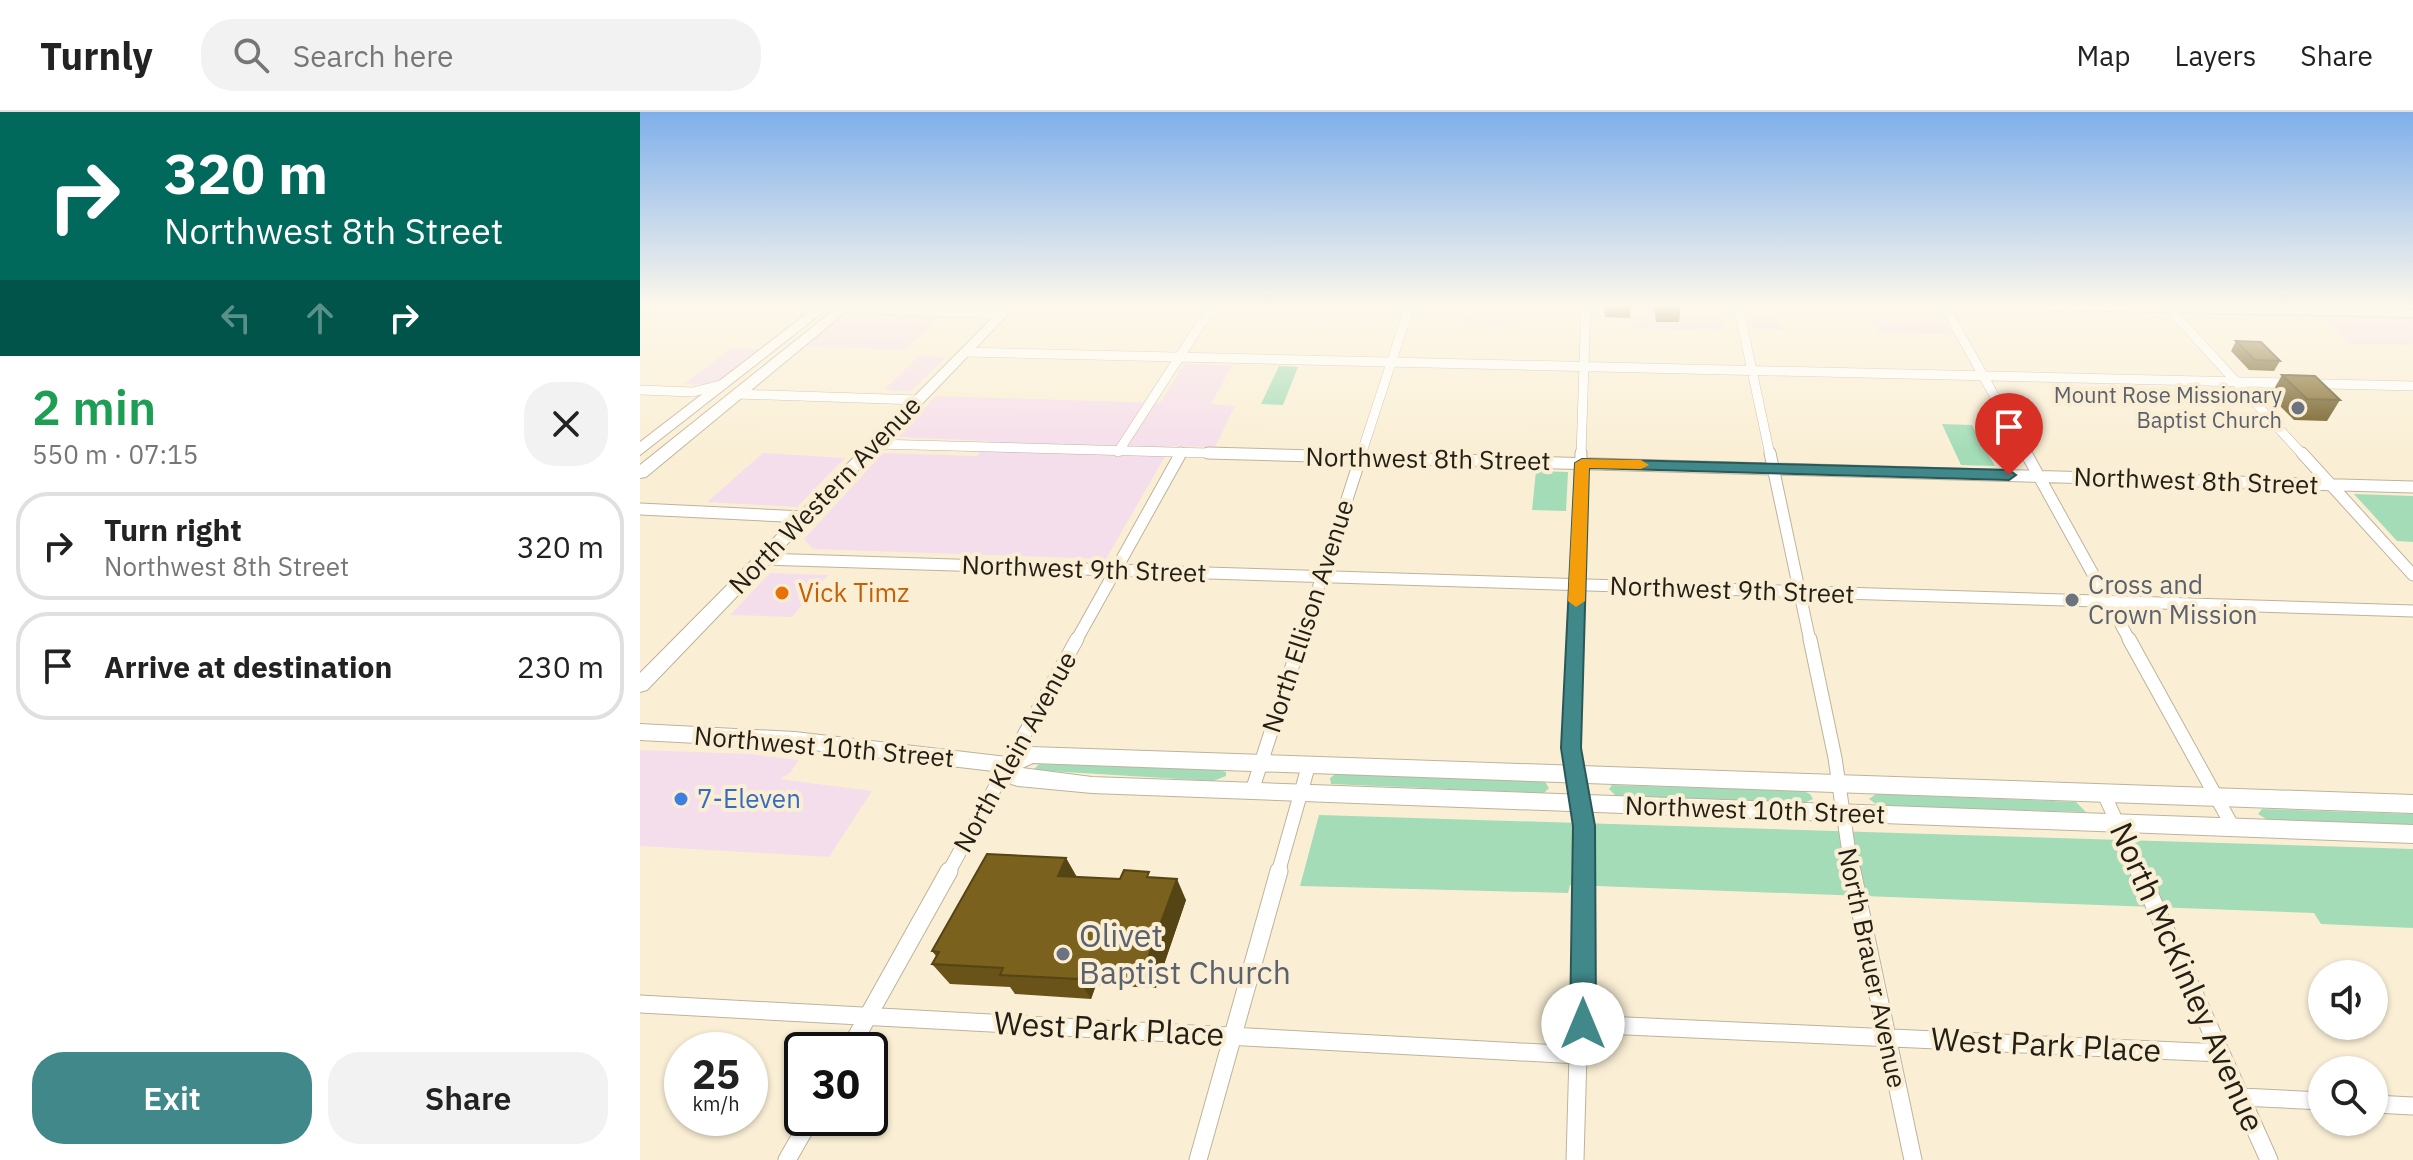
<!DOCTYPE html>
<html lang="en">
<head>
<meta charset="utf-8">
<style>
  :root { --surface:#fff; --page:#f2f2f2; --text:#222; --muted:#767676; --line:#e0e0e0; --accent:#408889 }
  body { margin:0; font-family:"IBM Plex Sans",sans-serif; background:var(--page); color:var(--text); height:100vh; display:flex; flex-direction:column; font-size:30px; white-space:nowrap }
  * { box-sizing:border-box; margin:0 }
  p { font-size:26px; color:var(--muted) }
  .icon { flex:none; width:44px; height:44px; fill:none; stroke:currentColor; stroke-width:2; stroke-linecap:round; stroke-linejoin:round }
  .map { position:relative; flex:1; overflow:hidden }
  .side { display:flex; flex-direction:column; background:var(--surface); width:640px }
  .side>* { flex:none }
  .top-card { background:#00695c; color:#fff; overflow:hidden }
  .fabs { position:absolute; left:1668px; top:848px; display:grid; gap:16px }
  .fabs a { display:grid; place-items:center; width:80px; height:80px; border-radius:50%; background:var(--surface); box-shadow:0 2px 6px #0004; font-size:40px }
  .speed { position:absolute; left:24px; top:920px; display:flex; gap:16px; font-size:40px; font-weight:700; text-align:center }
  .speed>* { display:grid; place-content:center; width:104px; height:104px; border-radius:50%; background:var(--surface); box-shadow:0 2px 6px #0004; line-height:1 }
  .speed small { font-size:20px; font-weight:400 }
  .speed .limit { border:4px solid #111; border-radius:12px; background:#fff; color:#111 }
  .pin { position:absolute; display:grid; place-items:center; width:68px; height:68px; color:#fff; margin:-82px -34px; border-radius:50% 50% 50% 0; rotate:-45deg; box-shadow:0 0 8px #0007 }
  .pin .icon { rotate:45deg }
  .me { position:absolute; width:88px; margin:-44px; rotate:0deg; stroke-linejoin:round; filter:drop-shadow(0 0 6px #0008) }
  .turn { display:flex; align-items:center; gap:28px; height:168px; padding:0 32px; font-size:36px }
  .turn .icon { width:104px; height:104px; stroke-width:2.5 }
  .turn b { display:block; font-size:56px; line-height:68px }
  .lanes { display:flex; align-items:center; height:76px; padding:0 32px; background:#0003; justify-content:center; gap:40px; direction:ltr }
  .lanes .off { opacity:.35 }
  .round { display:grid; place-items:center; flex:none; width:84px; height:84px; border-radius:32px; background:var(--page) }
  .headline { display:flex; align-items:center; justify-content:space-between; height:136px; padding:0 32px }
  h1 { font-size:48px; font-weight:600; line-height:60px; color:#1e9e55 }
  .action { display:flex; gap:16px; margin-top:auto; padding:16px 32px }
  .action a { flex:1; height:92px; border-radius:32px; background:var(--accent); color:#fff; font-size:32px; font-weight:600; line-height:92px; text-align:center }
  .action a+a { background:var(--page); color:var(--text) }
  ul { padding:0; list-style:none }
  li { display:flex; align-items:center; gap:24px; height:108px; margin:0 16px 12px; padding:0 16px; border:4px solid var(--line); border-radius:32px }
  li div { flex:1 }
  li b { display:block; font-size:30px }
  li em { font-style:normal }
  header { display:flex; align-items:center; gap:48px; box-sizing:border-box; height:112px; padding:0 40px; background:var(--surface); border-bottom:2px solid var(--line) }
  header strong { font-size:38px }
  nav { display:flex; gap:44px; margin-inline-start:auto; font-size:28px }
  .search { width:560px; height:72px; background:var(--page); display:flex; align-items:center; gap:20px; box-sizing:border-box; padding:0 28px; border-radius:32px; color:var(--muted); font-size:30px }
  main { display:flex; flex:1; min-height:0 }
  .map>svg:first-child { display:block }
</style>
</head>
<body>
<header>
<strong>Turnly</strong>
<div class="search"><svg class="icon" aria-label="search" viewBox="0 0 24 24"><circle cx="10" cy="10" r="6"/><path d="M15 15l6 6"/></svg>Search here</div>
<nav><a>Map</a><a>Layers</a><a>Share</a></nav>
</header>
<main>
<section class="side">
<div class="top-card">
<div class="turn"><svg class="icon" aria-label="right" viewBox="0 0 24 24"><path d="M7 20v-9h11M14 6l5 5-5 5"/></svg><div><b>320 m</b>Northwest 8th Street</div></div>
<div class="lanes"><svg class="icon off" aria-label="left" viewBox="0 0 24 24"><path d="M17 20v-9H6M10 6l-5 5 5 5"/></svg><svg class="icon off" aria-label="ahead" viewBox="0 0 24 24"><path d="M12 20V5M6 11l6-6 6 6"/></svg><svg class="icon" aria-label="right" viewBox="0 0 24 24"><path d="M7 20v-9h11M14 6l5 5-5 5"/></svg></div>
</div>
<div class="headline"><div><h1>2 min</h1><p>550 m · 07:15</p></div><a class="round"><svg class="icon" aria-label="close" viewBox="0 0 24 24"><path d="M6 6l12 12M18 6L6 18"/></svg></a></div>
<ul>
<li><svg class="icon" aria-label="right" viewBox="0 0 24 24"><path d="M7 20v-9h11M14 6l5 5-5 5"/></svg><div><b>Turn right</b><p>Northwest 8th Street</p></div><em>320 m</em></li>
<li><svg class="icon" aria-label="arrive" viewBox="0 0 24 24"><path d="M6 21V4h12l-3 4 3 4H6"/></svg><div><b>Arrive at destination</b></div><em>230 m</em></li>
</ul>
<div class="action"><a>Exit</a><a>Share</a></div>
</section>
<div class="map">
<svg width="1773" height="1048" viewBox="0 0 1773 1048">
  <rect width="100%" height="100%" fill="#faefd5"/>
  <path fill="#f5deeb" d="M669 193H756L750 210 662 208Z
    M827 193H880L877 214 822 212Z
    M957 193H1080L1085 219 994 217V208L958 207Z
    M1109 193H1137L1144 218 1110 217 1105 196Z
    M1224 193 1289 194 1297 197 1311 222 1237 221Z
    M207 201 302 204 264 238 164 234Z
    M1679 204 1773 205V233L1711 232Z
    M92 236 122 237 76 273 44 272Z
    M279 244 306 245 271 279 244 278Z
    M544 252 592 253 571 292 595 294 575 335 531 334 466 447 173 437 164 427 243 341 337 344 348 329 258 325 296 284 520 291Z
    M123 341 205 346 157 395 67 390Z
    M130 461 188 463 152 505 90 503Z
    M0 638 111 642 159 648 150 661 139 667 232 679 189 745 0 734Z"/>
  <path fill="#a3dcb6" d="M639 254 658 255 643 293 621 292Z
    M1302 312 1332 313 1355 354 1321 353Z
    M896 359 928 360 926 399 892 398Z
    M1714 382 1773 384V430L1757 429Z
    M399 652 577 658 586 660V664L573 669 393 658Z
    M697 661 896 669 905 670 909 676 904 681 691 672 690 666Z
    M972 673 1163 679 1170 682 1173 687 1164 691 976 684 969 677Z
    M1236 682 1436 690 1446 700 1239 694 1229 687Z
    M1622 697 1773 702V713L1631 710 1618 702Z
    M679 703 1773 737V816L1681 812 1674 801 930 773 928 781 660 774Z"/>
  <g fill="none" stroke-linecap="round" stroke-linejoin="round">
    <defs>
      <path id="minor-far3" d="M127 193 362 202
        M1098 193 1130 343
        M1304 193 1387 343
        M1526 193 1663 343
        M0 197 6 193
        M325 240 1773 274
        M0 278 53 280 84 272
        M97 282 278 288
        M236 332 640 343
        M478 340 573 193
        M721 343 770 193
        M941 343 946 193"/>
      <path id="minor-far2" d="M568 341 1773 375
        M1130 341 1170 529
        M1386 341 1490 529
        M1662 341 1773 463
        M0 397 164 405
        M122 447 1773 499
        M436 529 541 341
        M661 529 722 341
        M935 529 941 341"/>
      <path id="minor-far1" d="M935 527 931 636 944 714V761
        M1170 527 1195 646 1212 761
        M1489 527 1594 717
        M612 679 661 527
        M1464 682 1500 761
        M308 761 437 527
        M638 761 669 652"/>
      <path id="minor" d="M1212 759 1273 1048
        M1499 759 1629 1048
        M0 892 938 943
        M943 912 1581 941
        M209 938 309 759
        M1601 985 1682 989
        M1734 992 1773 994
        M147 1048 171 1006
        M558 1048 639 759
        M935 1048 938 943 943 912 944 759"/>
      <path id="secondary" d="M365 193H377L7 578 0 580V561Z
        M0 612 155 620 367 645 391 635 1773 683V701L393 651 382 656 452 665 1773 713V731L452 681 378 674 371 672 362 660 155 636 0 628Z"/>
      <path id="primary" d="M178 193H192L0 343V330Z
        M200 193H214L6 365 0 366V353Z
        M1363 193 1773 197V205L1369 197Z"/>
    </defs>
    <use href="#minor-far3" stroke="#bdb39b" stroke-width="10"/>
    <use href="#minor-far2" stroke="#bdb39b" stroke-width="13"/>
    <use href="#minor-far1" stroke="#bdb39b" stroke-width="15"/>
    <use href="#minor" stroke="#bdb39b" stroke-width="19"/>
    <use href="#secondary" stroke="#bdb39b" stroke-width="2"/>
    <use href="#primary" stroke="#bdb39b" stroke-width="2"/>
    <use href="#minor-far3" stroke="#fff" stroke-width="9"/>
    <use href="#minor-far2" stroke="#fff" stroke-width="11"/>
    <use href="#minor-far1" stroke="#fff" stroke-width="13"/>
    <use href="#minor" stroke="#fff" stroke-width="17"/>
    <use href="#secondary" fill="#fff" fill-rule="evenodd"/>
    <use href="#primary" fill="#fff" fill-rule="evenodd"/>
  </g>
  <path fill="#695319" d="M964 193H991L990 206 965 205Z
    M1014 193H1041L1039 210H1016Z
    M1596 229 1640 249 1634 259 1609 258 1591 239Z
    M1642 263 1700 288 1687 309 1654 308 1630 284Z
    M426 746 437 765 480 767 512 766 546 788 516 876 456 873 451 887 375 882 370 875 310 872 292 852 296 844 292 839Z"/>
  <path fill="#554414" d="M426 746 438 768 418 764Z
    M537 767 546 788 516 876 504 856Z
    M443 853 456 873 451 887 438 867Z"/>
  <path fill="#7a611d" stroke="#554414" stroke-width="2" d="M1596 229 1621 230 1640 249 1615 248Z
    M1642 263 1675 264 1700 288 1667 287Z
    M347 742 426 746 418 764 480 767 484 758 509 760 507 765 537 767 504 856 443 853 438 867 360 863 363 856 292 852 299 840 292 839Z"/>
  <linearGradient id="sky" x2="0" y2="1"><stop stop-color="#7fafeb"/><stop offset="0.57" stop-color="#fdf8ec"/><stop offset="1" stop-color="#fdf8ec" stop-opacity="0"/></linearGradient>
  <rect width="1773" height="340" fill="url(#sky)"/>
  <path fill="#408889" stroke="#2a5859" stroke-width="2" d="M942 347 1369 358 1376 363 1369 368 949 356 941 636 955 714 956 912 952 921 943 925 934 921 930 912 933 714 921 636 935 351Z"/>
  <path fill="#f59e0b" d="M942 347 1001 348 1009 353 1001 357 949 356 945 489 936 495 928 489 935 351Z"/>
  <g fill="#6b7280" stroke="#faefd5" stroke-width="3">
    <circle cx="1658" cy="296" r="8"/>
    <circle cx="1432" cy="488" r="8"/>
    <circle cx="423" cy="842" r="8"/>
  </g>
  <circle fill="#e8710a" stroke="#faefd5" stroke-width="3" cx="142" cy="481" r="8"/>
  <circle fill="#3f7fe0" stroke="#faefd5" stroke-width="3" cx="41" cy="687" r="8"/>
  <g text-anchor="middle" stroke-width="8" stroke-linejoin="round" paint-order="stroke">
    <g font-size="22" fill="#5b616d" stroke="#faefd5" text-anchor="end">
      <text x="1642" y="291">Mount Rose Missionary<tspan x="1642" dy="25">Baptist Church</tspan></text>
    </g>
    <g font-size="26" fill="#231f16" stroke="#faefd5">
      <text transform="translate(788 347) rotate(1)" y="9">Northwest 8th Street</text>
      <text transform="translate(1556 369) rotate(2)" y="9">Northwest 8th Street</text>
      <text transform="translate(185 383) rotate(-46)" y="9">North Western Avenue</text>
      <text transform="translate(444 457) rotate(2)" y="9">Northwest 9th Street</text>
      <text transform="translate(1092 478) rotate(2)" y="9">Northwest 9th Street</text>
      <text transform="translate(668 504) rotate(-72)" y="9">North Ellison Avenue</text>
      <text transform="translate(184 635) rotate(5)" y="9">Northwest 10th Street</text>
      <text transform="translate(375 640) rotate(-61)" y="9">North Klein Avenue</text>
      <text transform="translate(1115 698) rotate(2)" y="9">Northwest 10th Street</text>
      <text transform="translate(1232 856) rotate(78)" y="9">North Brauer Avenue</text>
    </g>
    <g font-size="26" fill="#5b616d" stroke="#faefd5" text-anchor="start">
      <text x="1448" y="482">Cross and<tspan x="1448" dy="30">Crown Mission</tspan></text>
    </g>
    <g font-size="26" fill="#c56008" stroke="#faefd5" text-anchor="start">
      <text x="158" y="490">Vick Timz</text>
    </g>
    <g font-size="26" fill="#366cbe" stroke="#faefd5" text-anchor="start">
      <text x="57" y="696">7-Eleven</text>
    </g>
    <g font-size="32" fill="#5b616d" stroke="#faefd5" text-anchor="start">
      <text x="439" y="835">Olivet<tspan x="439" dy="37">Baptist Church</tspan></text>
    </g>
    <g font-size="32" fill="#231f16" stroke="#faefd5">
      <text transform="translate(1547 865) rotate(66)" y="11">North McKinley Avenue</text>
      <text transform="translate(469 917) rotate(3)" y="11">West Park Place</text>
      <text transform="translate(1406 933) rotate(3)" y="11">West Park Place</text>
    </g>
  </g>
</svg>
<div class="fabs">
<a><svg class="icon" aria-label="sound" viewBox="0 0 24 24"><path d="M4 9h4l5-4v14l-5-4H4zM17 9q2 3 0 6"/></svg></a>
<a><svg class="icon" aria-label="search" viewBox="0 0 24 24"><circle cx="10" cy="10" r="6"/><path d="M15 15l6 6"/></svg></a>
</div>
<div class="speed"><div>25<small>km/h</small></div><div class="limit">30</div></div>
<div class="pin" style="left:1369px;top:363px;background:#d93025"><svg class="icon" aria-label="arrive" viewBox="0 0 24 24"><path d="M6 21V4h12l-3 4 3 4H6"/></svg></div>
<svg class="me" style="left:943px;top:912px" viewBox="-20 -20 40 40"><circle r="19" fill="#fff"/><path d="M0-13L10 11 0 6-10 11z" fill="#408889"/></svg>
</div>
</main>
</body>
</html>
